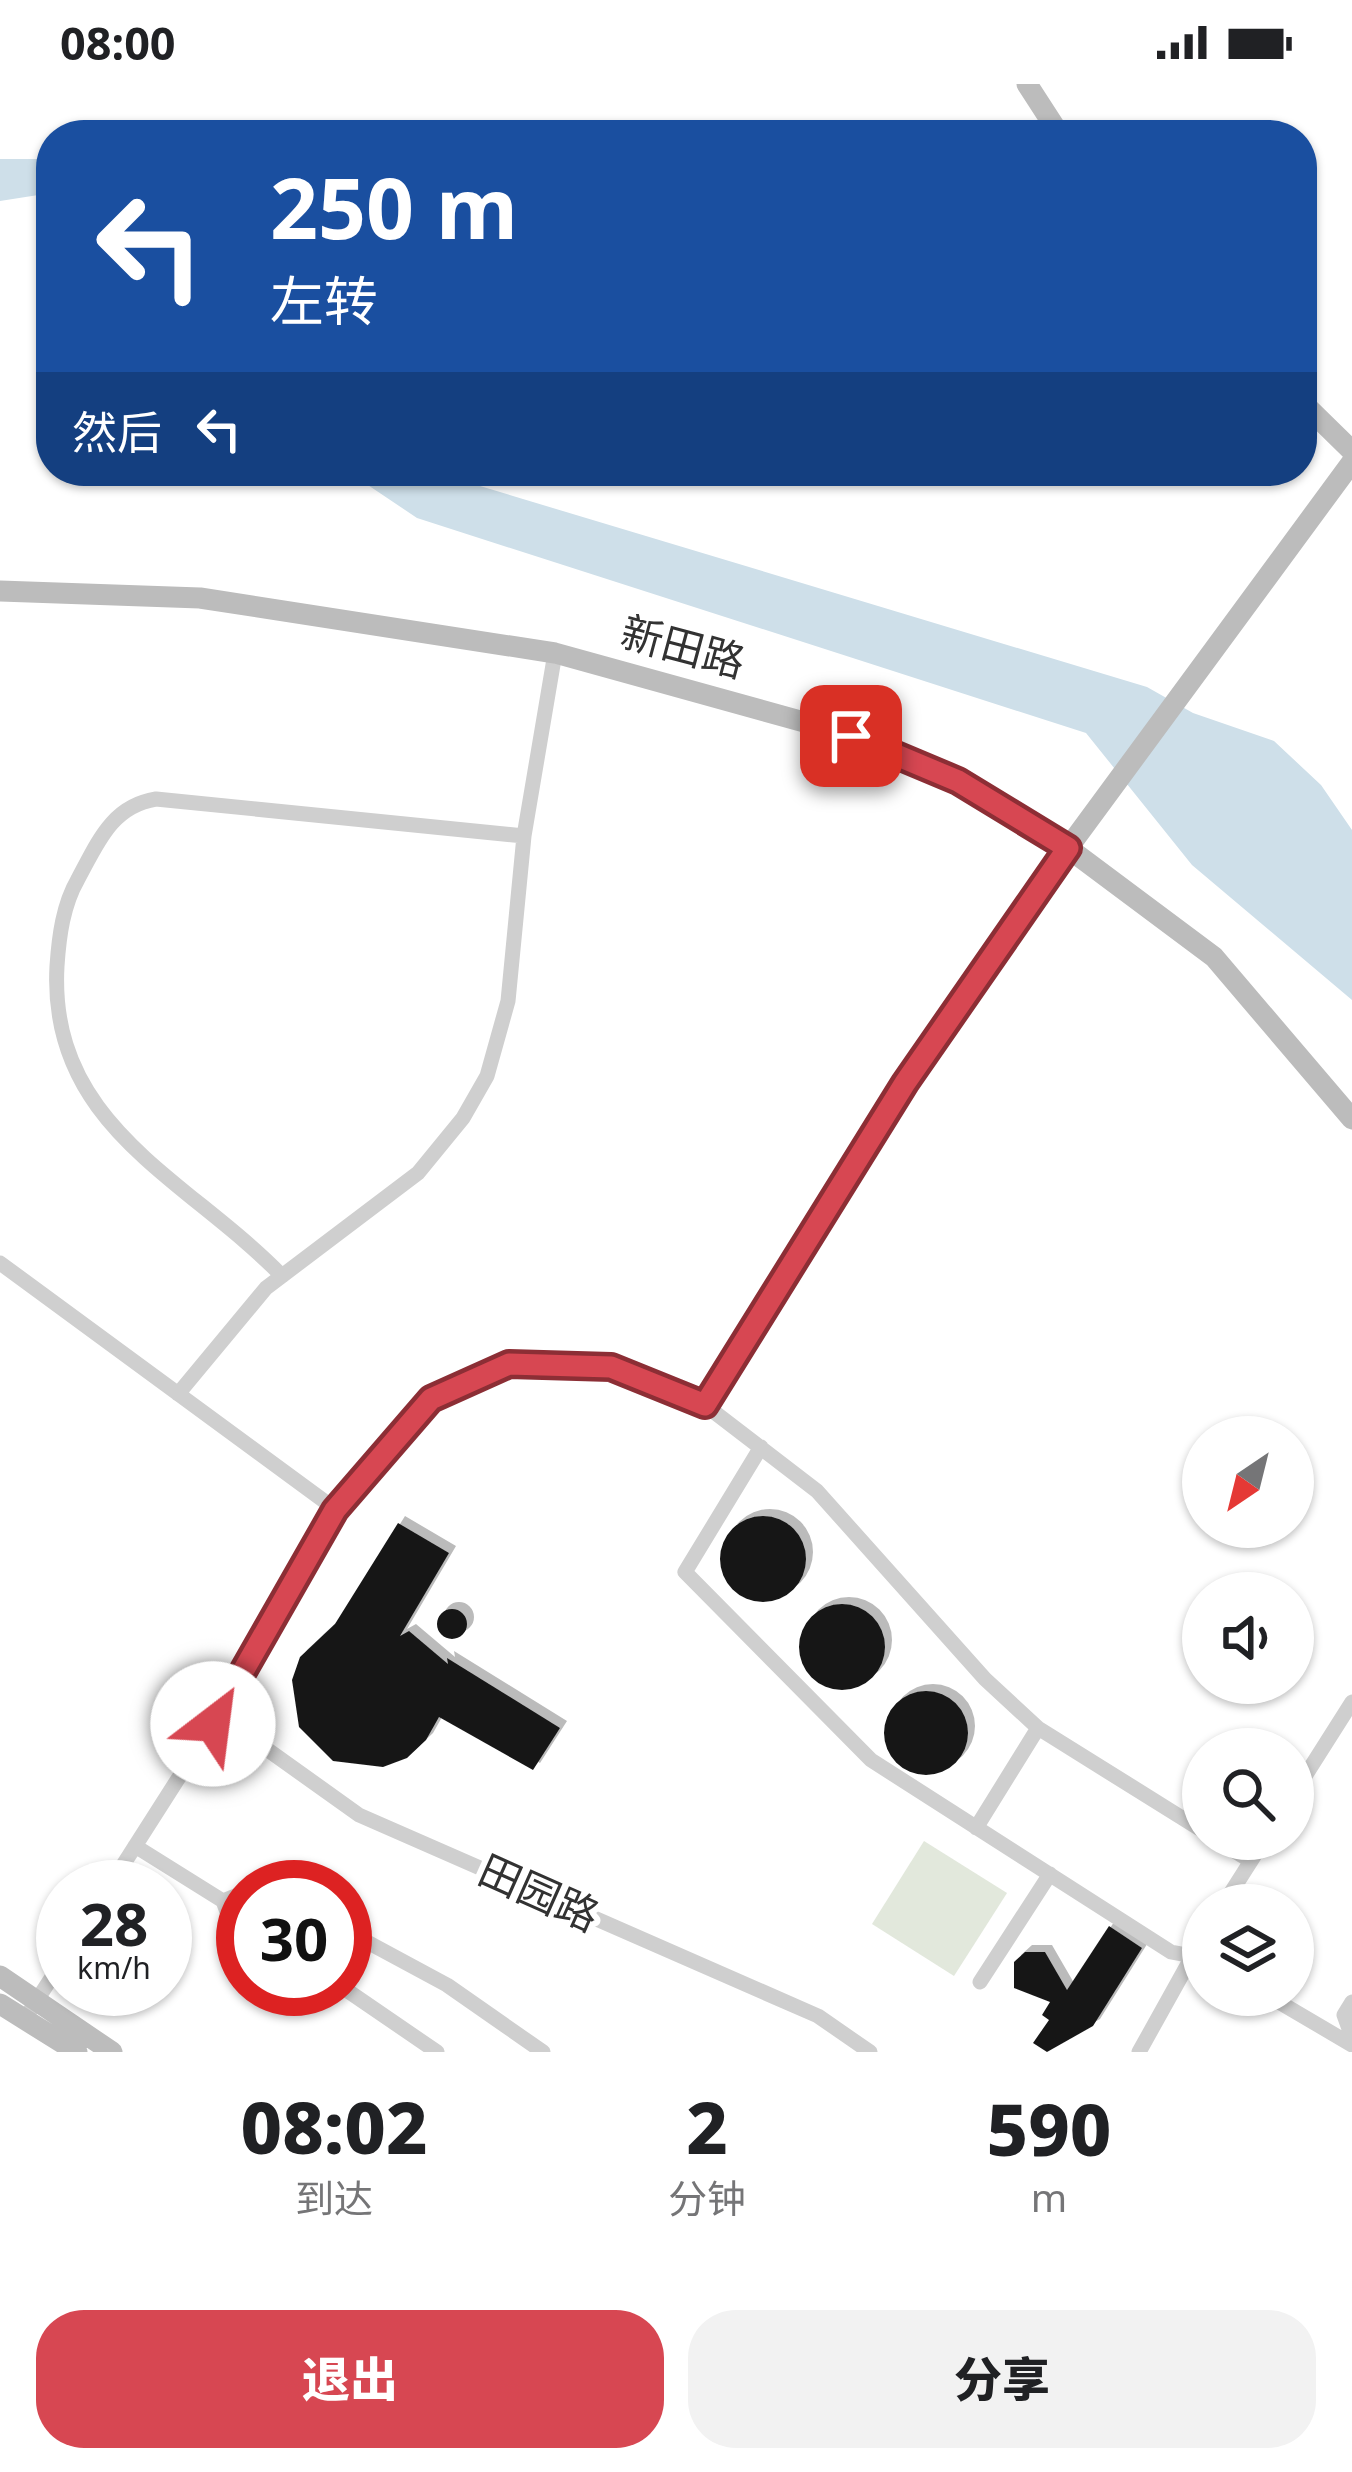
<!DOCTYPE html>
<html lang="zh">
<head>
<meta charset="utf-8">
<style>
  :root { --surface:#fff; --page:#f2f2f2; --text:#202124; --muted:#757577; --accent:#d74752 }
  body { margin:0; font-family:"Noto Sans","Noto Sans SC",sans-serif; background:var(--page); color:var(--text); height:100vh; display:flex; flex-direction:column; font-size:45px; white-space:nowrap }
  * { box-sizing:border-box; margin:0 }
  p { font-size:39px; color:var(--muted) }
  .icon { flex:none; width:66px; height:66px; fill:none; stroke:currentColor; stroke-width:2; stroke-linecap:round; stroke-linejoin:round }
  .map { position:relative; height:1968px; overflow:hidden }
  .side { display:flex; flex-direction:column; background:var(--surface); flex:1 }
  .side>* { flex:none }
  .hud { position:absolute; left:36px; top:36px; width:1281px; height:366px; border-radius:48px; box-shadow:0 3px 9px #0004; background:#1a4fa0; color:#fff; overflow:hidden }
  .needle { width:78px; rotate:215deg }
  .controls { position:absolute; left:1182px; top:1332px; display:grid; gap:24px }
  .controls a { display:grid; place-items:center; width:132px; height:132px; border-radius:50%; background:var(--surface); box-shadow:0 3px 9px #0004; font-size:60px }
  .speed { position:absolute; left:36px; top:1776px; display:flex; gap:24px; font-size:60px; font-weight:700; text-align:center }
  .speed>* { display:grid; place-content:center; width:156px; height:156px; border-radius:50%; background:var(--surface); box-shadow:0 3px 9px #0004; line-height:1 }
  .speed small { font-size:30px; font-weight:400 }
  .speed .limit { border:18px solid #d22; background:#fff; color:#111 }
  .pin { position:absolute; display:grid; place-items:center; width:102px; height:102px; color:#fff; margin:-51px; border-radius:24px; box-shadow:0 6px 18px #0006 }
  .me { position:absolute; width:132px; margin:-66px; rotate:30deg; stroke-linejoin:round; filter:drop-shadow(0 0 9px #0008) }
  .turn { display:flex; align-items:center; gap:42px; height:252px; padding:0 36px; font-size:54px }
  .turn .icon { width:156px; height:156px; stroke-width:2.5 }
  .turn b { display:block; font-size:84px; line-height:102px }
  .then { display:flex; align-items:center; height:114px; padding:0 36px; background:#0003; gap:24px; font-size:45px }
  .eta { display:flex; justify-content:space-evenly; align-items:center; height:204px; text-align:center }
  .eta b { font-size:72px; font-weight:800; line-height:84px }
  .action { display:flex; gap:24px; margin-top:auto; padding:24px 36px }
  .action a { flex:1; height:138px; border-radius:48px; background:var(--accent); color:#fff; font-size:48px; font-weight:800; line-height:138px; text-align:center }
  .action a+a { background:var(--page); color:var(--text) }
  .status { display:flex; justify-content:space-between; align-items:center; height:84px; padding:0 60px; background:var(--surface); direction:ltr }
  .status svg { height:33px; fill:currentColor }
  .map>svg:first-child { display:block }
</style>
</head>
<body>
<div class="status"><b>08:00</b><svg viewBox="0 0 49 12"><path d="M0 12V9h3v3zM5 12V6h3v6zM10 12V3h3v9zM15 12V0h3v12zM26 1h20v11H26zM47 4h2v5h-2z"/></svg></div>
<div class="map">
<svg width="1352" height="1968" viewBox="0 0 1352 1968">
  <defs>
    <filter id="shadow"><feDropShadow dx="7" dy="-7" stdDeviation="0" flood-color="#0004"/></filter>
  </defs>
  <rect width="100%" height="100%" fill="#fff"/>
  <path fill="#e2e8dc" d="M924 1757 1007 1809 954 1892 872 1840Z"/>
  <path fill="#cedfe9" d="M0 75H51V109L0 117Z
    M347 387H430L1147 603 1193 629 1274 657 1321 701 1352 746V916L1192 781 1086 649 417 434Z"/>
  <path fill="#191919" filter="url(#shadow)" d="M720 1475a43 43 0 1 1 86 0a43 43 0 1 1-86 0Z
    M398 1439 449 1469 400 1552 409 1547 448 1580 447 1574 560 1644 533 1686 439 1633 426 1656 407 1674 383 1683 333 1677 299 1643 292 1596 300 1573 335 1540Z
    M799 1563a43 43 0 1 1 86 0a43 43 0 1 1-86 0Z
    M437 1540a15 15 0 1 1 30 0a15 15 0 1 1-30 0Z
    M884 1649a42 42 0 1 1 84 0a42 42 0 1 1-84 0Z
    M1109 1842 1142 1864 1093 1942 1047 1968 1033 1959 1049 1936 1042 1931 1050 1918 1014 1904V1878L1025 1868H1045L1067 1906Z"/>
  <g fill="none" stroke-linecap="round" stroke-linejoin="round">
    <path stroke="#cfcfcf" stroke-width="15" d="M0 1179 335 1425
      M282 1192C187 1094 48 1042 57 882 59 852 63 821 78 795 98 758 112 722 156 715L524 752
      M178 1310 266 1204 418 1089 463 1034 487 992 508 917 524 752 555 569
      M705 1321 905 999 1068 764
      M761 1363 685 1488 871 1676 1171 1868 1203 1874
      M219 1631 359 1731 818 1932 870 1968
      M1293 1711 1352 1618
      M976 1744 1038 1644
      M1215 1755 1251 1777
      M135 1762 223 1817 243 1809
      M109 1803 213 1640 335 1425 431 1315 509 1280 611 1283 705 1321 817 1407 985 1595 1038 1644 1203 1747
      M223 1817 235 1850 243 1856
      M1223 1821 1265 1755
      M345 1846 447 1901 543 1968
      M980 1898 1050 1790
      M345 1905 437 1968
      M1267 1911 1352 1961
      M1352 1918 1344 1931 1352 1953
      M26 1933 63 1876
      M1139 1968 1203 1853"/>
    <path stroke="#bcbcbc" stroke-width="21" d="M1027 0 1060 51
      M1302 318 1352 367
      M0 507 200 514 555 569 851 651 958 697 1068 764 1214 873 1352 1035
      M1068 764 1352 378
      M0 1892 112 1968
      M0 1920 77 1968"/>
  </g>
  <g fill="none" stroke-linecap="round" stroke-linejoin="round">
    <defs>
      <path id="route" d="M213 1640 335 1426 431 1315 509 1280 611 1283 705 1321 905 999 1068 764 958 697 851 652"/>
    </defs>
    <use href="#route" stroke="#8c2e35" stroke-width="30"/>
    <use href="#route" stroke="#d74752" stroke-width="21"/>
  </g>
  <g text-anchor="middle" stroke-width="12" stroke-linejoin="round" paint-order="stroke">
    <g font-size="42" fill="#323232" stroke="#fff">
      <text transform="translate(683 563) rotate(15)" y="15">新田路</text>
      <text transform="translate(539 1809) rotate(24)" y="15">田园路</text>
    </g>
  </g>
</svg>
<div class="controls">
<a><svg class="needle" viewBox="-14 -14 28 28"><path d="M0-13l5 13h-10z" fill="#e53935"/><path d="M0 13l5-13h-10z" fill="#757577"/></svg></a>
<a><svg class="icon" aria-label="sound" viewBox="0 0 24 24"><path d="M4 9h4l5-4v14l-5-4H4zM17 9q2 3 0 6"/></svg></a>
<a><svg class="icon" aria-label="search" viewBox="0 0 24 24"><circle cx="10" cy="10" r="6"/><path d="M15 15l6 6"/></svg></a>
<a><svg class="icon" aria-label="layers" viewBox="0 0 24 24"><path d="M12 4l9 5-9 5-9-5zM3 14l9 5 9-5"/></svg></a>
</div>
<div class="speed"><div>28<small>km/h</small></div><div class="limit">30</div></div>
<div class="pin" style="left:851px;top:652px;background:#d93025"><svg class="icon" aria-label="arrive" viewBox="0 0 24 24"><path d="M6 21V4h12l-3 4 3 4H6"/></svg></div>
<svg class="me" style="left:213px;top:1640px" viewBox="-20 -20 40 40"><circle r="19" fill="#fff"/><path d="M0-13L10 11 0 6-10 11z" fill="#d74752"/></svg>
<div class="hud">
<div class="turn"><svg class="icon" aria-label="left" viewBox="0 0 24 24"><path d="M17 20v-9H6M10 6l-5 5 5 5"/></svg><div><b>250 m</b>左转</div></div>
<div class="then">然后<svg class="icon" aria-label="left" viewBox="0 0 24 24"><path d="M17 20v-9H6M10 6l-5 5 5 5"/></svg></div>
</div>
</div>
<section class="side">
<div class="eta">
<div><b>08:02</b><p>到达</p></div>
<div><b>2</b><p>分钟</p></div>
<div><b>590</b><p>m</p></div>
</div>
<div class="action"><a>退出</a><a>分享</a></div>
</section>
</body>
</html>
